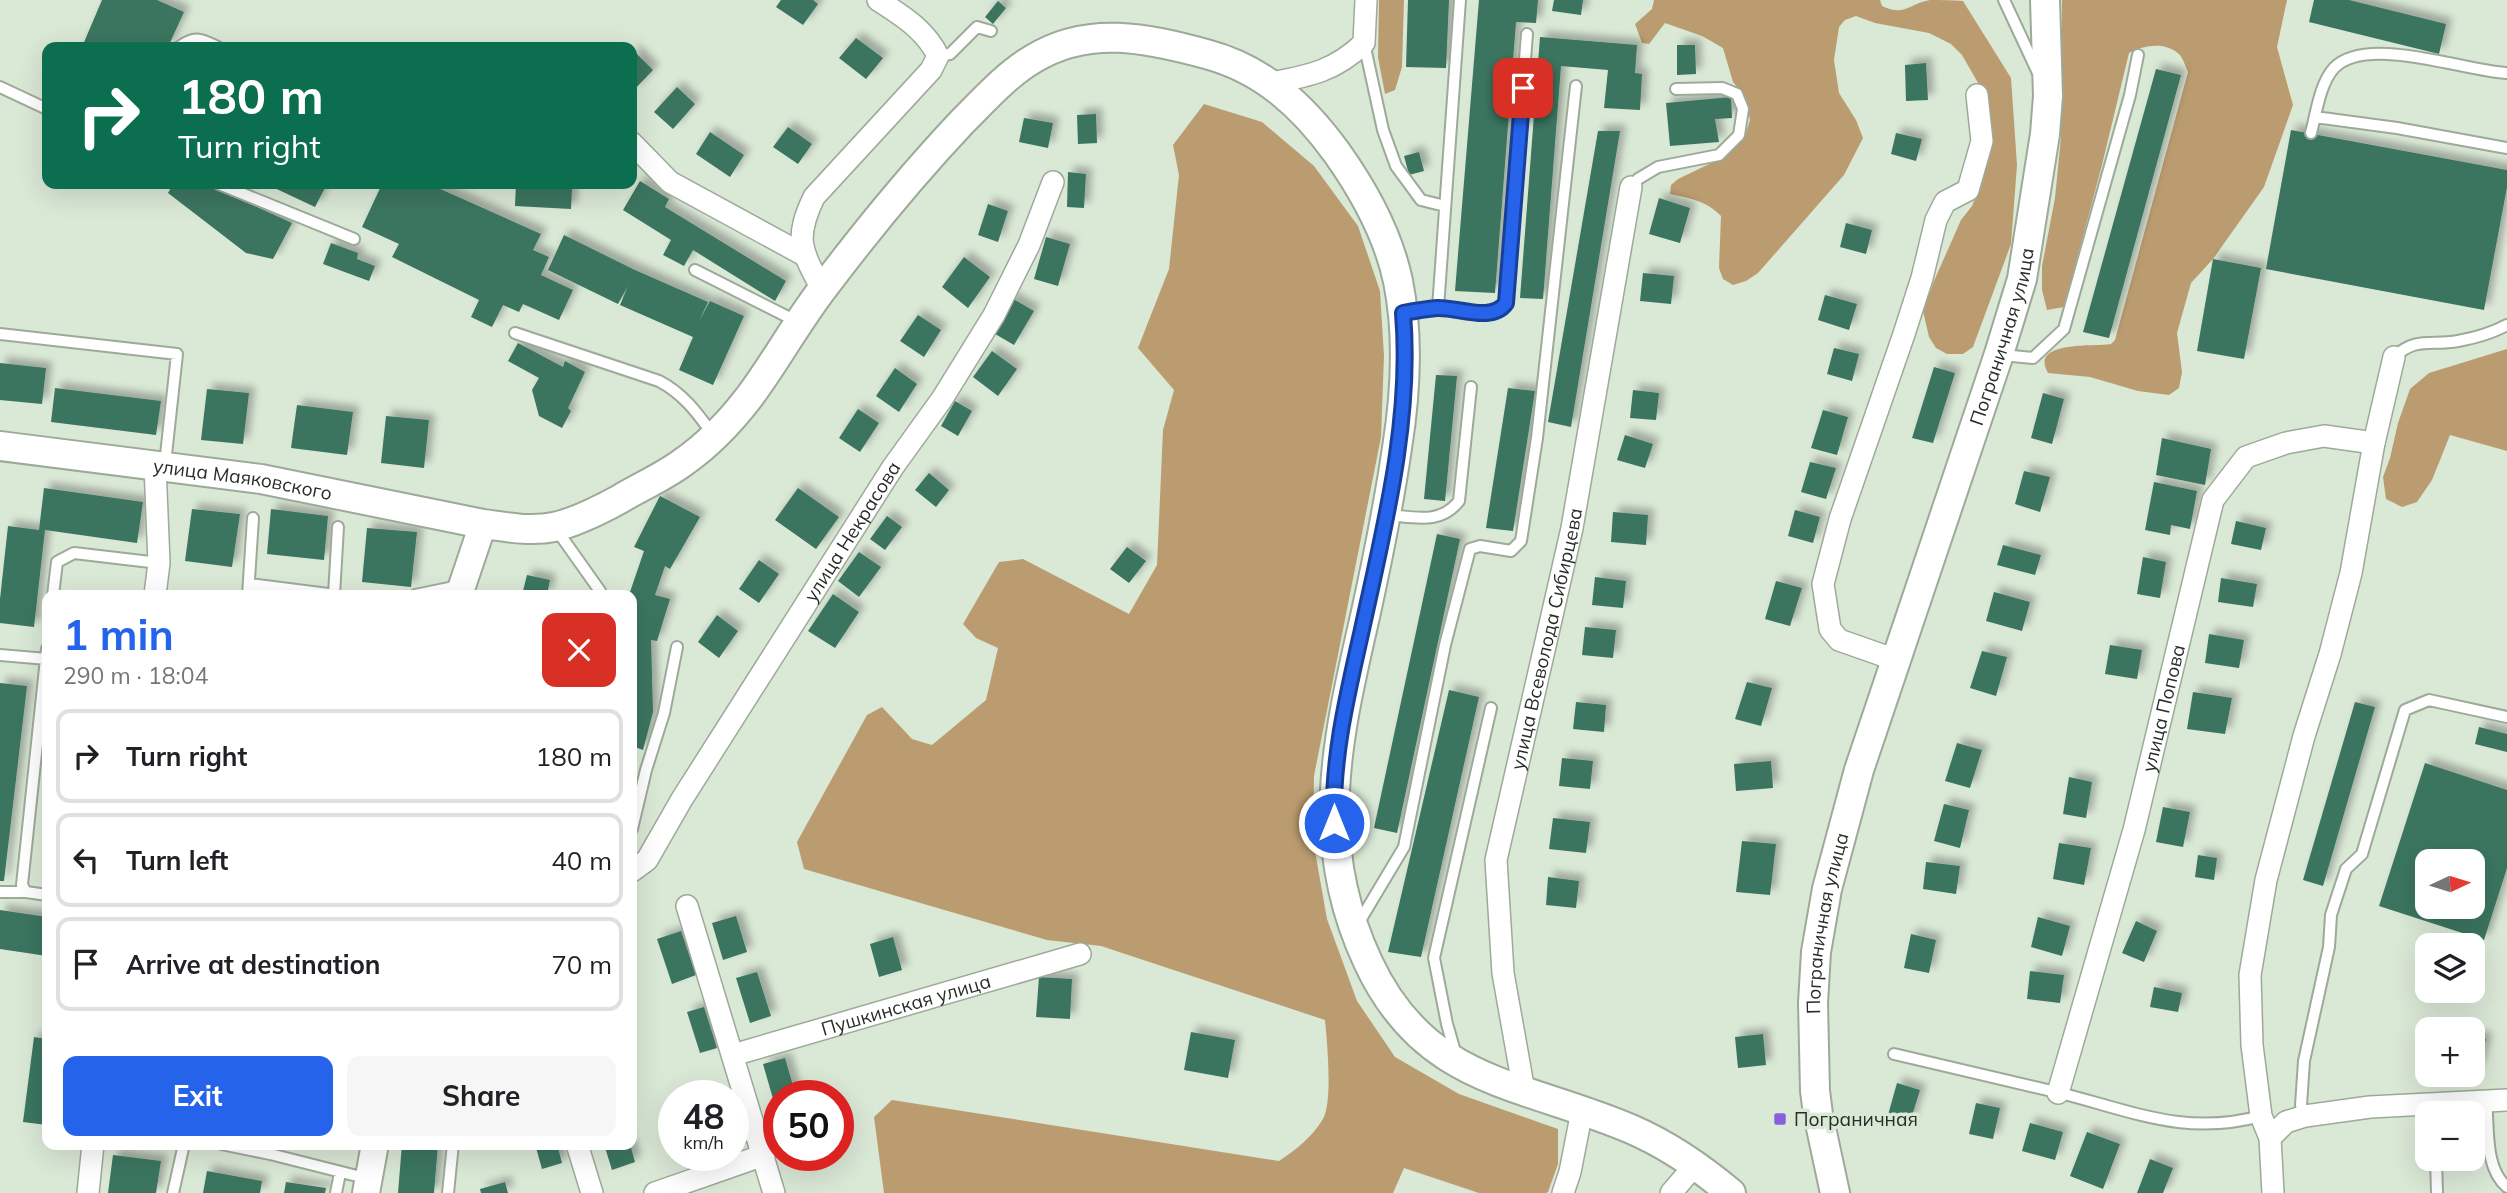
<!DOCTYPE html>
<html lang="en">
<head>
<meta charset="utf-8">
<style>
  :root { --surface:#fff; --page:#f6f6f6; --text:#202124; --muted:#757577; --line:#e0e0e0; --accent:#2563eb }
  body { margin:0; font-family:Mulish,sans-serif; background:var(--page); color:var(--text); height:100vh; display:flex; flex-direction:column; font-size:26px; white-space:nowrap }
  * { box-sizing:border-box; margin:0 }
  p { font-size:23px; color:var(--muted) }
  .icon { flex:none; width:38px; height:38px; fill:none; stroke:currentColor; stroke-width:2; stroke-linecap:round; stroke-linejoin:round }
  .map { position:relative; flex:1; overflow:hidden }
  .side { position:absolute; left:42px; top:590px; width:595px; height:560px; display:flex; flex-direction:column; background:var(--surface); border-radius:14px; box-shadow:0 7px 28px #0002 }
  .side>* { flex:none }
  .hud { position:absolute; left:42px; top:42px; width:595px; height:147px; border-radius:14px; box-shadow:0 7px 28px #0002; background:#0b6e4f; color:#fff; overflow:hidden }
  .needle { width:46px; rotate:86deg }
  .buttons { position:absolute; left:2415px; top:849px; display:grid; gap:14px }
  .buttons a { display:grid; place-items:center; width:70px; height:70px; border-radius:14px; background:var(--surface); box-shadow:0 7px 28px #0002; font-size:35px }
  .speed { position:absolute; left:658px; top:1080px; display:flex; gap:14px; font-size:35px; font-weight:700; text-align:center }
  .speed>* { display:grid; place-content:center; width:91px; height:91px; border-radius:50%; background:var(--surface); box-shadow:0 7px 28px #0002; line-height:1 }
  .speed small { font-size:18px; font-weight:400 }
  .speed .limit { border:10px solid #d22; background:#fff; color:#111 }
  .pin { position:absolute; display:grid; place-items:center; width:60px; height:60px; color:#fff; margin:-30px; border-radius:14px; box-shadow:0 4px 10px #0006 }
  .me { position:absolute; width:77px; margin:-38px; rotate:0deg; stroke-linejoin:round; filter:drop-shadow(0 0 5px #0008) }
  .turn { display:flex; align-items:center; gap:24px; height:147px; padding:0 21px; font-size:32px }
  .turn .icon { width:91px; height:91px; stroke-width:2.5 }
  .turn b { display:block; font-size:49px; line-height:60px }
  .round { display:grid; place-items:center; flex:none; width:74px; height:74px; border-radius:14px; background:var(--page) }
  .summary { display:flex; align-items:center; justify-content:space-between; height:119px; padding:0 21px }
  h1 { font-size:42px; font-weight:700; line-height:52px; color:var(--accent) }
  .button { display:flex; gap:14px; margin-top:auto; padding:14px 21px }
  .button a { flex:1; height:80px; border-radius:14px; background:var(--accent); color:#fff; font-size:28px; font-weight:700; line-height:80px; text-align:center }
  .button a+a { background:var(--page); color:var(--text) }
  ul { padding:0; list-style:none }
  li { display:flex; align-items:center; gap:21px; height:94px; margin:0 14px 10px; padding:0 7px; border:4px solid var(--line); border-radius:14px }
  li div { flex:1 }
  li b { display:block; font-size:26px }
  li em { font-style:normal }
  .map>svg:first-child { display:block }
</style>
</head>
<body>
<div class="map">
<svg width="2507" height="1193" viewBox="0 0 2507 1193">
  <defs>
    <filter id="shadow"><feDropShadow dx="6" dy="-6" stdDeviation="3.5" flood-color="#0004"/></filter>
  </defs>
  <rect width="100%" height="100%" fill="#dae8d6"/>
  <path fill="#bb9c70" d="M1379 0H1404L1402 67 1395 90 1385 94 1378 57Z
    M1654 0H1880L1882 6C1905 17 1908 4 1930 0 1940 0 1953 0 1963 1L2011 78 2017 165 2011 244 1973 347 1963 354H1947L1936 348 1929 337 1923 311 1934 281 1961 220 1972 206 1979 189 1981 88 1962 55 1951 44 1929 33 1875 23 1856 16 1845 20 1839 27 1834 60 1839 93 1856 120 1863 138 1844 175 1758 273 1746 281 1733 285 1723 279 1719 268 1721 216C1707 201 1689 198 1670 194L1671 185 1678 179 1728 155 1744 139 1750 120 1746 98 1733 82 1723 48 1702 36 1665 23 1649 44 1642 43 1635 24 1652 9Z
    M2062 0H2287L2277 47 2293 105 2264 187 2213 259 2191 283 2177 333 2182 372 2179 388 2169 395 2138 391 2090 377 2048 373C2029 340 2095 347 2111 344L2115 340 2188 72C2186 67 2183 59 2180 55 2166 41 2144 45 2129 53L2101 169 2064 307 2047 310 2042 290V266L2055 198 2061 137Z
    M1204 104 1262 122 1314 166 1358 226 1380 291 1384 356 1381 437 1314 776 1313 840 1327 919 1357 1001 1395 1057 1459 1094 1558 1129V1164L1548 1192 1546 1193H1479L1404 1168 1393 1193H884L874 1117 892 1100 1279 1161C1297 1149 1312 1137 1323 1119 1333 1101 1327 1041 1325 1020L1101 946 1047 940 804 869 797 842 867 715 882 707 912 739 932 745 986 700 998 648 976 638 963 624 999 562 1023 559 1129 614 1157 565 1163 430 1174 390 1138 348 1169 269 1179 175 1173 145Z
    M2507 349V451L2450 435 2432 480 2417 502 2402 507 2386 499 2383 477 2390 458 2398 423 2410 389 2429 373Z"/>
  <path fill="#3a7461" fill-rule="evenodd" filter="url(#shadow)" d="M102 0H157L184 12 168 47H135L126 43 124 47H82Z
    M781 0H813L818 4 803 25 776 7Z
    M1408 0H1449L1446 68 1406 67Z
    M1479 0H1538L1536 23 1516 22 1495 293 1455 291Z
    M1554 0H1583L1581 15 1552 11Z
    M2314 0H2349L2446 24 2439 54 2309 22Z
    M998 1 1006 8 993 24 985 17Z
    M1540 37 1637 45 1635 73 1642 74 1640 110 1604 108 1608 70 1561 66 1543 299 1520 298Z
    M856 38 883 58 866 79 839 58Z
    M1677 45H1695L1696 74 1677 75Z
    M632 49 653 70 632 92Z
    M1926 63 1928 100 1906 101 1905 65Z
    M2156 69 2181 75 2109 338 2083 332Z
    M677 87 695 104 673 129 654 112Z
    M1731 97 1732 118 1715 119 1719 142 1670 146 1666 103Z
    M1096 114 1097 143 1078 144 1077 115Z
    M1024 118 1053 123 1048 148 1019 142Z
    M788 127 812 144 798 164 773 147Z
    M2291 130 2507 170V187L2484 310 2266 269Z
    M1598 131H1620L1571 427 1548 422Z
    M710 132 744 155 730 177 696 154Z
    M1896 133 1922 139 1916 161 1891 154Z
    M1419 152 1424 171 1409 175 1404 156Z
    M1068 172 1086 174 1084 208 1067 207Z
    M640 181 669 199 665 207 786 281 775 301 693 250 684 266 663 255 671 240 623 210Z
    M173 184H206L292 223 273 259 246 253 168 193Z
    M266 184H327L315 207Z
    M382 184H429L541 234 533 250 549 257 541 275 573 290 559 320 523 304 519 312 503 305 492 327 471 317 479 300 392 257 399 244 362 227Z
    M516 184H538V187L572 189 571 209 515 206Z
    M1659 198 1690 208 1680 243 1649 234Z
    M988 204 1008 211 998 242 978 235Z
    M1846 223 1872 230 1866 254 1840 247Z
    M564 235 635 270 708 302 699 321 710 301 744 316 713 385 679 370 693 337 620 305 628 286 618 304 548 270Z
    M1046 237 1070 244 1058 286 1034 279Z
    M331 243 358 253 357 259 375 266 369 281 323 264Z
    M964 257 990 277 968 308 942 287Z
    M2213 259 2261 268 2244 359 2197 351Z
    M1643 273 1674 276 1671 304 1640 301Z
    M1825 295 1857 304 1849 330 1818 320Z
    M1010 297 1034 311 1014 345 990 331Z
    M918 315 941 330 924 357 900 341Z
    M518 343 563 367 565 361 585 372 568 408 571 411 562 428 539 416 532 390 539 378 508 361Z
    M1834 348 1859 354 1852 381 1827 374Z
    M992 351 1017 369 998 396 973 377Z
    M0 363 46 368 42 404 0 400Z
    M1934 367 1955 373 1933 443 1912 438Z
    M895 368 917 384 899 412 876 396Z
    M1436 375 1457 376 1445 501 1424 499Z
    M55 388 161 401 156 435 51 422Z
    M1508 388 1535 391 1513 531 1486 528Z
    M207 389 249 393 243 444 201 440Z
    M1633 390 1659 393 1656 420 1630 418Z
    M2043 393 2064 399 2052 444 2031 438Z
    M955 401 972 411 958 436 941 426Z
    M297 405 353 412 347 455 291 448Z
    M858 409 879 423 860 452 839 438Z
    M1823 410 1848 417 1837 455 1811 448Z
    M386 416 429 420 424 468 381 463Z
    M1625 435 1653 444 1645 468 1617 460Z
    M2162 438 2211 449 2205 485 2156 475Z
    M1810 462 1836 468 1826 499 1801 492Z
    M2024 471 2050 477 2040 512 2015 504Z
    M929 473 949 490 936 507 915 490Z
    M2154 482 2197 491 2190 529 2171 525 2170 535 2145 530Z
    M44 488 143 502 137 543 45 530 34 627 0 623V599L8 526 39 530Z
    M798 488 839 517 816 549 775 520Z
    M660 496 700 517 670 569 665 566 655 595 670 599 657 641 651 640 653 712 643 750 632 746V595H629L644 551 634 547Z
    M192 509 240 514 232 567 185 561Z
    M271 509 328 516 324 560 267 554Z
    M1795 510 1820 517 1813 543 1788 536Z
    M1613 512 1648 515 1646 545 1611 542Z
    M887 516 902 527 885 550 870 539Z
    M2236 521 2266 528 2261 550 2231 544Z
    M367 528 417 532 411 587 362 582Z
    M1437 534 1460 539 1397 833 1374 828Z
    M2003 545 2041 555 2035 575 1997 565Z
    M1127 547 1146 561 1129 583 1110 569Z
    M859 552 881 567 859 597 838 581Z
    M2143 557 2166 562 2160 598 2137 594Z
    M759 560 779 574 759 603 739 589Z
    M527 575 550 580 547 595H522Z
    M1595 577 1626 581 1623 608 1592 605Z
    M2221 578 2257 584 2253 607 2218 602Z
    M1776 581 1802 588 1790 626 1765 619Z
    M1994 592 2030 602 2022 631 1986 621Z
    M833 594 859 612 835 648 808 631Z
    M717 615 738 631 719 658 698 642Z
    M1585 627 1616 630 1613 658 1582 655Z
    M2209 634 2244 640 2239 668 2205 663Z
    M2110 645 2142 650 2137 679 2105 674Z
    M1982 651 2007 657 1996 696 1970 688Z
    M1747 682 1772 688 1761 726 1735 719Z
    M0 683 27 686 4 881H0Z
    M1449 690 1479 697 1421 957 1388 952Z
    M2193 692 2232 698 2225 734 2187 729Z
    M1576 702 1606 705 1604 732 1573 729Z
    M2355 702 2375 707 2323 886 2303 880Z
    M2479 727 2507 734V752L2475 744Z
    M1957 743 1982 750 1970 788 1945 781Z
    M1562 758 1593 761 1590 789 1559 786Z
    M1771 761 1773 788 1736 791 1734 764Z
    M2425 763 2507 790V868L2484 940 2379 906ZM2427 861H2473V906H2427Z
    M2069 777 2092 782 2086 818 2063 814Z
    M1944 804 1969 810 1960 848 1934 841Z
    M2163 807 2190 812 2183 847 2156 842Z
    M1553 818 1590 822 1586 853 1549 849Z
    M1742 841 1776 844 1770 895 1736 892Z
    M2059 843 2091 848 2084 885 2053 879Z
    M2198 855 2217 858 2214 880 2195 877Z
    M1926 862 1960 866 1956 894 1923 889Z
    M1548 877 1579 881 1576 908 1546 905Z
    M0 910 47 917V956L0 949Z
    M736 916 747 952 723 960 712 923Z
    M2038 917 2070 926 2062 956 2031 947Z
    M2136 921 2157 931 2144 962 2122 953Z
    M681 931 696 975 672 984 657 939Z
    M1911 934 1936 940 1929 973 1904 968Z
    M893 937 902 970 879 977 870 944Z
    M2030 971 2064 975 2060 1003 2027 999Z
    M757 972 771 1016 750 1023 736 978Z
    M1039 977 1072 979 1070 1019 1036 1017Z
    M2154 987 2182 993 2178 1012 2150 1007Z
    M704 1007 717 1048 700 1053 687 1012Z
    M1191 1032 1235 1040 1228 1078 1184 1070Z
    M1763 1034 1766 1065 1738 1068 1735 1037Z
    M2473 1035 2486 1039 2478 1070 2473 1069Z
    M34 1037 47 1039V1125L23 1122Z
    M785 1058 796 1096H779L778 1116 763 1064Z
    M1897 1083 1920 1090 1910 1122 1888 1115Z
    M738 1096 750 1142 733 1147V1097Z
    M1976 1103 2000 1108 1993 1139 1969 1134Z
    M2030 1123 2063 1132 2055 1160 2022 1151Z
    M2087 1132 2120 1144 2103 1189 2070 1176Z
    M402 1144H438L434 1193H398Z
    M535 1144H557L562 1163 542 1169Z
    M604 1144H630L635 1162 612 1170Z
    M113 1155 161 1161 156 1193H108Z
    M2150 1159 2173 1168 2163 1193H2137Z
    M207 1171 262 1181 260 1193H203Z
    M286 1182 326 1188 325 1193H284Z
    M505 1182 508 1193H481L480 1189Z"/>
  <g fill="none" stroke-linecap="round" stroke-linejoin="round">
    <defs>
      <path id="service" d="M2004 0 2038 73
        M1364 43 1383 130 1396 166 1421 200 1445 206
        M179 47C195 35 201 39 218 47
        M938 56 950 54 977 27 991 31
        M0 87 47 109
        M2315 117 2397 128 2507 148
        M2311 133C2316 114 2320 83 2334 68 2366 34 2465 71 2507 73
        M219 184 354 239
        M1631 187 1638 179 1658 167 1719 155 1739 135 1743 109 1737 94 1722 88 1676 89
        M695 270 798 322
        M1438 308 1460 0
        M1403 313C1414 311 1426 309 1437 308 1458 307 1493 323 1506 303L1527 34
        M515 333 659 381C684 394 698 414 714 436
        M0 334 177 354 165 464
        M2002 355 2033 358 2064 329 2130 95 2138 55
        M2394 357C2417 336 2431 346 2458 341 2475 338 2492 333 2507 325
        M1387 515C1415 517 1440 525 1459 501L1471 387
        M556 529 600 591 601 595
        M249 584 336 595
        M53 595 57 562 74 553 159 563
        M248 595 253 518
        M334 595 338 527
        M415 595 459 586
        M47 649 22 885 26 892 47 895
        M0 655 47 659
        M632 829 646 770 664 713 677 647
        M0 892H26
        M1358 924 1404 847 1445 645 1470 549 1480 546 1511 551 1521 541 1537 438 1576 86
        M1894 1054C1948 1067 2002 1079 2056 1092 2130 1110 2184 1137 2261 1116
        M1456 1055 1447 1024 1434 958 1491 708
        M2486 1100C2489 1127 2484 1168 2507 1187
        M2305 1116 2301 1105 2304 1061 2329 947 2331 915 2346 869 2362 854 2405 710 2429 700 2507 717
        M221 1144 270 1154 369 1179
        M2436 1158 2437 1193
        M173 1193 184 1144
        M336 1193 340 1173
        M448 1193 453 1144"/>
      <g id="minor">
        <path d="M1271 83C1309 76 1335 71 1364 43L1366 0"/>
        <path d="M632 143 670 182 804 255"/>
        <path d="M822 289C801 250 794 239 814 197L931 70 938 56C925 29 902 16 878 0"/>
        <path d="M155 595 159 563 155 466"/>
        <path d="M1896 660 1839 640 1830 629 1823 584 1840 519 1904 334 1922 278 1936 220 1945 202 1968 190 1982 141 1977 95"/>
        <path id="s1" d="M632 871 647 860 682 799 893 467 942 399 994 315 1029 245 1053 182"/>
        <path d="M687 906 774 1193"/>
        <path id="s2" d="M733 1055 1080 954"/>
        <path id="s3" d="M1524 1091 1503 973 1496 860 1572 528 1631 187"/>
        <path id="s4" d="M2058 1093 2134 830 2213 500 2246 457 2286 443 2324 436 2374 443"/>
        <path d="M2270 1138 2286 1122 2305 1116 2370 1107 2507 1100"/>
        <path d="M577 1144 592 1193"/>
        <path d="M88 1193 93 1144"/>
        <path d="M655 1193 764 1155"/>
        <path d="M1563 1193 1570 1172 1582 1111"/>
        <path d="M1671 1193 1695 1165"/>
        <path d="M2273 1193 2270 1138 2261 1116 2252 1045 2250 975 2266 880 2304 736 2330 654 2351 573 2374 443 2394 357"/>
      </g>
      <path id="tertiary" d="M459 595 483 524
        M366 1193 375 1144"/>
      <g id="secondary">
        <path id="s5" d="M0 446 261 479 483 524C506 527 531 532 554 527 577 522 600 510 620 499 640 487 663 477 682 463 708 445 731 421 750 396 776 361 797 322 824 287 867 230 913 174 962 122 984 100 1006 75 1033 59 1088 25 1147 38 1206 54 1263 69 1303 106 1337 153 1364 191 1388 234 1398 281 1409 336 1406 392 1397 448 1389 503 1378 557 1366 612 1338 735 1311 841 1368 962 1425 1085 1521 1082 1631 1129 1668 1145 1700 1167 1731 1193"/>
        <path id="s6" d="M1835 1193 1818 1114 1815 1091 1813 1003 1816 952 1827 889 1859 770 1999 354 2022 279 2045 134 2048 96 2045 0"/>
      </g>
    </defs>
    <use href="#service" stroke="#9da999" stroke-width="14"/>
    <use href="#minor" stroke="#9da999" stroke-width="24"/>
    <use href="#tertiary" stroke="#9da999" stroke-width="30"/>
    <use href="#secondary" stroke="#9da999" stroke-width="32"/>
    <use href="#service" stroke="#fff" stroke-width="10"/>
    <use href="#minor" stroke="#fff" stroke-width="21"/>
    <use href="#tertiary" stroke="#fff" stroke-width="26"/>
    <use href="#secondary" stroke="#fff" stroke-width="28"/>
  </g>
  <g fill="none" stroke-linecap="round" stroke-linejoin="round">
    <defs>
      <path id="route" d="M1334 823C1332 758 1347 696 1361 634 1384 528 1412 421 1403 313 1414 311 1426 309 1437 308 1458 307 1492 323 1506 303L1523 88"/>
    </defs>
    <use href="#route" stroke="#184099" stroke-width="18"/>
    <use href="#route" stroke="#2563eb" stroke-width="12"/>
  </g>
  <rect fill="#8860db" stroke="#dae8d6" stroke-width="2.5" x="1773" y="1112" width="14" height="14" rx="3.5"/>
  <g text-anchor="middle" stroke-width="7" stroke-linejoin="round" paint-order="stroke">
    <g font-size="19" fill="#282e27" stroke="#dae8d6">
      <text dy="7" stroke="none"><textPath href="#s6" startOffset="887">Пограничная улица</textPath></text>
      <text dy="7" stroke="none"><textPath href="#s5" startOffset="245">улица Маяковского</textPath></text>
      <text dy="7" stroke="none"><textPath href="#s1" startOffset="406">улица Некрасова</textPath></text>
      <text dy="7" stroke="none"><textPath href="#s3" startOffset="460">улица Всеволода Сибирцева</textPath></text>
      <text dy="7" stroke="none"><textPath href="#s4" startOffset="399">улица Попова</textPath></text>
      <text dy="7" stroke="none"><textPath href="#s6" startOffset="273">Пограничная улица</textPath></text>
      <text dy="7" stroke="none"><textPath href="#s2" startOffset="180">Пушкинская улица</textPath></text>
    </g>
    <g font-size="19" fill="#282e27" stroke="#dae8d6" text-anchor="start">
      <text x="1794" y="1126">Пограничная</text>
    </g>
  </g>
</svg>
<div class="buttons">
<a><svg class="needle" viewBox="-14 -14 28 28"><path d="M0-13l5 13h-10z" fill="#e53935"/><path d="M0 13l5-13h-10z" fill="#757577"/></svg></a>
<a><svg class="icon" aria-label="layers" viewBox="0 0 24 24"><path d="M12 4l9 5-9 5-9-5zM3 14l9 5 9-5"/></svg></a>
<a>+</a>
<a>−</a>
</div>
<div class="speed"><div>48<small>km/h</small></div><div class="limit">50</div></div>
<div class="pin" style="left:1523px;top:88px;background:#d93025"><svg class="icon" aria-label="arrive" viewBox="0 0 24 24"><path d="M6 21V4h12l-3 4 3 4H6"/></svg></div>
<svg class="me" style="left:1334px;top:823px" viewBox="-20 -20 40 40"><circle r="17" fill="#2563eb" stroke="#fff" stroke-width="3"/><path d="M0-11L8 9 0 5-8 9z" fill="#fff"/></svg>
<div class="hud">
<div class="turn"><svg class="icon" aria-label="right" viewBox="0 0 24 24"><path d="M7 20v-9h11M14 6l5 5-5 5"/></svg><div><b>180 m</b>Turn right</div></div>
</div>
<section class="side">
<div class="summary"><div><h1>1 min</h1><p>290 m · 18:04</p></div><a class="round" style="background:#d93025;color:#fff"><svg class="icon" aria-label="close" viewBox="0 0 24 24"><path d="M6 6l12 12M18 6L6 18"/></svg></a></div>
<ul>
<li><svg class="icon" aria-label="right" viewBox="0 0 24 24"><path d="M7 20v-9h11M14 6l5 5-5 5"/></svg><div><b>Turn right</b></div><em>180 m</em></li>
<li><svg class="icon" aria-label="left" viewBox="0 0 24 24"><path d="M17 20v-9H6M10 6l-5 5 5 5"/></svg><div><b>Turn left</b></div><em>40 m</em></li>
<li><svg class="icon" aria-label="arrive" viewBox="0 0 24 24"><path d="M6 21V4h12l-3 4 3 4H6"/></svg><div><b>Arrive at destination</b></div><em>70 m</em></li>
</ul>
<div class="button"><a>Exit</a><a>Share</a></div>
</section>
</div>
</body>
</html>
